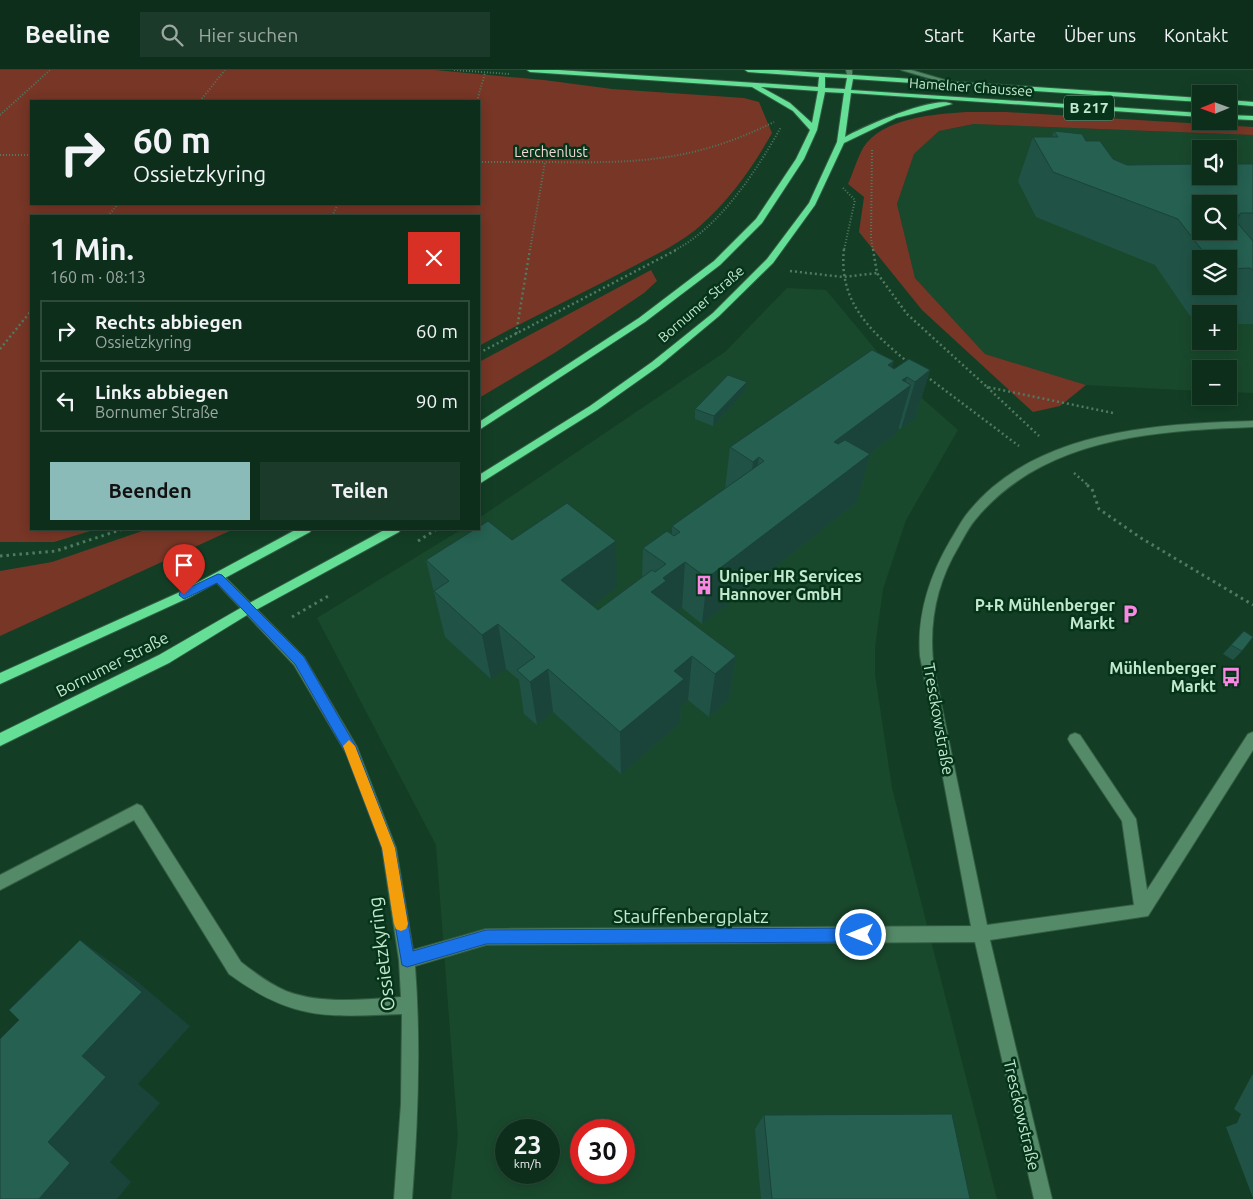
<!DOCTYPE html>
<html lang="de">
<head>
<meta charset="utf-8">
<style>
  :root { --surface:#0e2e1c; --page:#1c3a29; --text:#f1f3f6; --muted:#9ba8a3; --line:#2e4a3b; --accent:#8bbbb9 }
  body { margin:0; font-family:Ubuntu,sans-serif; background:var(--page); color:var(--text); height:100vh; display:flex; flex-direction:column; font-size:19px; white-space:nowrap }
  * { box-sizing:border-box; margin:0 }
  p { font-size:16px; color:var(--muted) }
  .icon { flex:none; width:28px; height:28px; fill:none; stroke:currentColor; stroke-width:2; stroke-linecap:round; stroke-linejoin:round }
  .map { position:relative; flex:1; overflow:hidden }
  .panel { position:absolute; left:30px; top:145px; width:450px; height:315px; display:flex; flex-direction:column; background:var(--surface); border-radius:0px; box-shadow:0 2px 12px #0003,0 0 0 1px var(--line) }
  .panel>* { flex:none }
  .guide { position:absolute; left:30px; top:30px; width:450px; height:105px; border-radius:0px; box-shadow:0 2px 12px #0003,0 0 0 1px var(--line); background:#0e2e1c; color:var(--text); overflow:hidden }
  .needle { width:32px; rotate:269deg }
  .buttons { position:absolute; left:1192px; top:15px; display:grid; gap:10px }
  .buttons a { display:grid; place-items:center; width:45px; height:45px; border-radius:0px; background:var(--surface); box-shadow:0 2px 12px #0003,0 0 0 1px var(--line); font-size:25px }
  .speed { position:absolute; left:495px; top:1049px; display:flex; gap:10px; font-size:25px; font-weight:700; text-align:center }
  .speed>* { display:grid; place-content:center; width:65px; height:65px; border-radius:50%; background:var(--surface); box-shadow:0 2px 12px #0003,0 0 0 1px var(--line); line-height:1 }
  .speed small { font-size:12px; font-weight:400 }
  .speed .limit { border:8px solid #d22; background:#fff; color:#111 }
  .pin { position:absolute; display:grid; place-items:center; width:42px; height:42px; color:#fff; margin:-51px -21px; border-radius:50% 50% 50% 0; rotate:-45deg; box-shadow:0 0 5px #0007 }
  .pin .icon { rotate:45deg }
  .me { position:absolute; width:55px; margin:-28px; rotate:270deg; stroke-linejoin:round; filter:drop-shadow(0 0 4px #0008) }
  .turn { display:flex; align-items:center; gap:18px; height:105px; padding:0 20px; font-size:22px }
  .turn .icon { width:65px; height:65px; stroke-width:2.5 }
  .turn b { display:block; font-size:35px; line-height:42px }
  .round { display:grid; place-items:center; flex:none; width:52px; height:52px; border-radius:0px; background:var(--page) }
  .summary { display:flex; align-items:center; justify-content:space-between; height:85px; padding:0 20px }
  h1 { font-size:30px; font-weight:700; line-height:38px }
  .primary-button { display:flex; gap:10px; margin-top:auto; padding:10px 20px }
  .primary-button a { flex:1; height:58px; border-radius:0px; background:var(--accent); color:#111; font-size:20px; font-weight:700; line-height:58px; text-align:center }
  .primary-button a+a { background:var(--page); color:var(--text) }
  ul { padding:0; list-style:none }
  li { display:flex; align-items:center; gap:15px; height:62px; margin:0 10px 8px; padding:0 10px; border:2px solid var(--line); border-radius:0px }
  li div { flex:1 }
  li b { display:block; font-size:19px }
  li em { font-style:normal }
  header { display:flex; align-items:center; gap:30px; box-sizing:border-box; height:70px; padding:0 25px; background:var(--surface); border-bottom:1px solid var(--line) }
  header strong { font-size:24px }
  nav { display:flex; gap:28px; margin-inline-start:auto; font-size:18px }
  .search { width:350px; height:45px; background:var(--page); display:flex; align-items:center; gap:12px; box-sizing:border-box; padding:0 18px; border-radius:0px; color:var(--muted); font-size:19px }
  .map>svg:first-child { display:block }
</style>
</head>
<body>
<header>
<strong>Beeline</strong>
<div class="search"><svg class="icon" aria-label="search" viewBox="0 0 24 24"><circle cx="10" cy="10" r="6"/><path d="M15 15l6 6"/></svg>Hier suchen</div>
<nav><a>Start</a><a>Karte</a><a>Über uns</a><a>Kontakt</a></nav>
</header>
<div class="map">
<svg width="1253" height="1129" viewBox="0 0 1253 1129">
  <rect width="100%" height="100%" fill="#133e25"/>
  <path fill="#19492d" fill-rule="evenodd" d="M974 54 1253 65V323L1229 322V299H1201V321L1086 315 985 284 915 208 897 134 914 84 939 61ZM1201 79H1229V106H1201ZM1201 134H1229V161H1201ZM1201 189H1229V216H1201ZM1201 244H1229V271H1201Z
    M787 218 826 220 899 308 958 360 906 450 883 519 875 577V605L892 718 997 1129H451L458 1066 436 775 317 548 462 459H479V448L725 282ZM506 1060H549V1102H506ZM581 1060H624V1102H581Z"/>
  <path fill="#773626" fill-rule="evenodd" d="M0 0H435L544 10 612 19 744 28 759 32 772 63C753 97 729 131 700 156 682 172 659 183 638 194 586 222 531 247 479 276V146H31V459H97L54 472H0ZM479 31V134H31V31Z
    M966 42H1006L1253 57V65L974 54 939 61 914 84 897 134 915 208 985 284 1086 315 1060 336 1033 342 922 240 859 162 864 127 848 114C853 103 857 89 863 78 881 48 935 44 966 42Z
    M651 200 657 211 644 223 556 282 479 328V292Z
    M148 459H234L0 566V501L52 492Z"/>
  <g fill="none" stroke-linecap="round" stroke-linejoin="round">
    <defs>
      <path id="minor" d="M846 0H852V8H848Z
        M901 0H911L959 14 956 16Z
        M1253 351V357C1154 361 1043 367 975 450 969 457 964 467 959 476 936 514 928 555 934 599L987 855 1134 835 1122 751 1070 673 1068 669 1070 665 1075 663 1080 665 1136 749 1147 820 1248 664 1253 662V680L1148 846 990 870 1052 1129H1034L975 872 486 875 415 896C421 974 418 1051 412 1129H394L401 1034 402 944C327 947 293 951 229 904L134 750 0 820V805L137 734 142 736 241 892C255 903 270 914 286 921 322 935 364 929 401 927L399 890 382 778 346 683 294 595 215 511 213 508 219 504 223 505 304 587 357 677 396 778 413 880 486 859 971 856 920 586C917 545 929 507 950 471 955 463 960 453 966 445 1032 360 1155 354 1253 351Z"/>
      <path id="major" d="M527 0H558L818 17 819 7 748 2 745 0H777L1201 28V32L853 9 851 20 1201 43V47L851 23 845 67C862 57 937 24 952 34L896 48 844 73 815 135 773 193 719 246 659 296 597 340 479 414V405L590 336 652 292 713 243 767 189 809 133 837 72 844 23 825 22 817 60 804 89 762 153 720 195 645 252 479 360V352L639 248 714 191 756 149 796 89 810 60 793 41 752 17 530 2ZM825 7 847 8 845 19 825 18ZM761 17 818 21 812 53 790 33Z
        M1229 30 1253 32V36L1229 34Z
        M1229 45 1253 46V50L1229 49Z
        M297 459H312L310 462 188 528 0 614V603L180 522Z
        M386 459H401L399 462 252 542 169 593 0 676V663L159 585 244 536Z"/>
    </defs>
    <use href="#minor" stroke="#325d43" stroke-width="2"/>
    <use href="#major" stroke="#325d43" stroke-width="2"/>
    <path stroke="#517a61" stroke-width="2" stroke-dasharray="1 2" stroke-linecap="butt" d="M454 0 510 4
      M200 31 225 0
      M477 31 485 3
      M0 45 50 0
      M872 80 871 168 873 180
      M0 85H31
      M479 92H545
      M843 118 855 130 844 180
      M108 146 118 134
      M332 146 338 134
      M530 180 545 92C635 93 691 93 774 52
      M675 180C720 157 757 100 781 57"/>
    <path stroke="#517a61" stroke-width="2.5" stroke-dasharray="2 3" stroke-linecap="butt" d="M844 179C838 232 871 262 909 293
      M873 179 877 203 907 244 987 317 1113 343
      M790 201 843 207 877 203
      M516 264 530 179
      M0 279 31 241
      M479 283 678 179
      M926 306 1019 376
      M987 317 1039 366
      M1074 403 1089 416"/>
    <path stroke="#517a61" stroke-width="3" stroke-dasharray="2.5 4" stroke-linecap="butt" d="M1087 415 1092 419 1099 439 1141 468 1253 535
      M418 471 437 459
      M0 486 56 481 123 459
      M292 547 330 525"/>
    <use href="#minor" fill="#548a67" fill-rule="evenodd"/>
    <use href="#major" fill="#66df96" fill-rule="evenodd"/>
  </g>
  <path fill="#205346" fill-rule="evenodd" d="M1054 61 1086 71 1113 89 1127 95 1253 94V254H1234L1229 250V244H1201V246H1190L1155 195 1036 147 1018 111 1033 67H1052ZM1201 189H1229V216H1201Z
    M892 298 894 299 930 300 915 348 901 359 898 358 897 363 869 384H870L857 432 702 554 682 538 677 542 736 586 729 630 709 647 688 630 681 635 680 653 621 704 553 642 537 655 524 644 519 610 506 599 491 609 445 567 426 490 512 470 617 517 592 535 598 540 642 508 643 478 672 464V456L725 419 730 377Z
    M747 312 745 321 713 356 695 349V339Z
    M1244 561 1242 581 1233 590 1223 584Z
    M1252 1005H1253V1128L1226 1057 1237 1053 1241 1044 1234 1039Z
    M764 1045 970 1129H761L755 1059Z"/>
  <path fill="#1a4339" d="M1241 143 1216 189 1234 149Z
    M894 291 882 336 902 310 907 307 903 321 911 315 897 363 822 419 834 372 888 295Z
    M930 300 915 348 901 359 915 312Z
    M747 312 745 321 713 356 714 346Z
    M870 384 857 432 702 554 707 508Z
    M759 387 752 435 747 439 753 392Z
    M616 471 617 517 565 556 561 510Z
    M685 492 682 538 664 552 651 522 663 508Z
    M498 554 506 599 491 609 482 565Z
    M692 586 688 630 681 635 680 653 621 704 620 662 674 601Z
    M736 586 729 630 709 647 715 604Z
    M548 599 553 642 537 655 530 612Z
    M80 870 133 908 190 956 138 1014 160 1033 110 1092 131 1112 117 1129H39L48 1072 82 986Z"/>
  <path fill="#256051" stroke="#1a4339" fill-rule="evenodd" d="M1054 61 1082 64 1086 71H1100L1113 89 1127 95 1201 94V106H1229V94H1253V143H1241L1234 149 1253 171V200L1250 198 1229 199V189H1209L1178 149 1053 102 1033 67H1058ZM1201 134H1229V161H1201Z
    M872 280 894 291 888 295 894 299 909 289 930 300 915 312 907 307 902 310 911 315 834 372 838 374 845 370 870 384 707 508 685 492 663 508 666 511 651 522 736 586 715 604 692 586 674 601 684 609 620 662 548 599 530 612 517 600 535 587 498 554 482 565 434 521 449 511 426 490 475 459H479V457L488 451 512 470 567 433 616 471 561 510 598 540 652 500 655 502 666 494 643 478 667 461 674 466 680 462 672 456 764 391 759 387 753 392 730 377Z
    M728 305 747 312 714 346 695 339Z
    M1244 561 1253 567 1242 581 1231 575Z
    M80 870 142 922 82 986 106 1007 48 1072 70 1093 39 1129H0V969L19 950 9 940Z
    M952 1044 970 1129H772L764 1045Z"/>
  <path fill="#1a73e8" stroke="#114b97" d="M218 504 222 505 304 587 356 677 395 778 413 881 486 860 861 858 866 860 868 865 866 870 861 872 486 874 407 897 402 895 382 778 346 683 295 594 217 513 184 529 179 525 180 522Z"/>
  <path fill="#f59e0b" d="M349 670 355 676 395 778 408 854 406 859 401 861 396 859 394 854 382 778 343 676Z"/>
  <defs>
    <symbol id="building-bare" viewBox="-9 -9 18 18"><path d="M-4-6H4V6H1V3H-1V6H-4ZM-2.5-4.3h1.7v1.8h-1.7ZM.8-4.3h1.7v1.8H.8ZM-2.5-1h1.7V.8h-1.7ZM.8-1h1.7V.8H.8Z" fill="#fb87e5" stroke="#06341b" stroke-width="2.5" paint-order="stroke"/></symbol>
    <symbol id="parking-bare" viewBox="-9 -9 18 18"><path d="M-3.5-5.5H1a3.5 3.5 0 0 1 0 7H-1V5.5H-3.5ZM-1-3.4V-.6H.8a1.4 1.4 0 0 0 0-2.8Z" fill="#fb87e5" stroke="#06341b" stroke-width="2.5" paint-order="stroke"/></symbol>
    <symbol id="bus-bare" viewBox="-9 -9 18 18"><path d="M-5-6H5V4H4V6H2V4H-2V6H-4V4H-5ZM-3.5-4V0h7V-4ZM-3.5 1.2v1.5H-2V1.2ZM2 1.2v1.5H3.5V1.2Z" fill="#fb87e5" stroke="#06341b" stroke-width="2.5" paint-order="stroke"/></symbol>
  </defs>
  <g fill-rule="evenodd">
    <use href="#building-bare" x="690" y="501" width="28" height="28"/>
    <use href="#parking-bare" x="1116" y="530" width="28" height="28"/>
    <use href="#bus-bare" x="1217" y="593" width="28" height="28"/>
  </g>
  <g text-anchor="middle" stroke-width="5" stroke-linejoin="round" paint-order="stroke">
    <g font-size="14" fill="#c2e8cd" stroke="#06341b">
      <text transform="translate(971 17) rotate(4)" y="5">Hamelner Chaussee</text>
      <text transform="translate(701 234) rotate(-41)" y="5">Bornumer Straße</text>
    </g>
    <g font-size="14" fill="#f2d9d3" stroke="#06341b">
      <text x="551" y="87">Lerchenlust</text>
    </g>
    <rect fill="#06341b" stroke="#8ab298" stroke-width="1" x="1064" y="25.5" width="50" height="25" rx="4"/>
    <g font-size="15" font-weight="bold" fill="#c2e8cd">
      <text x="1089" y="43">B 217</text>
    </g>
    <g font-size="16" font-weight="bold" fill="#c2e8cd" stroke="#06341b" text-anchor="end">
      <text x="719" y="512" text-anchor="start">Uniper HR Services<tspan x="719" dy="18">Hannover GmbH</tspan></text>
      <text x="1115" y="541">P+R Mühlenberger<tspan x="1115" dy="18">Markt</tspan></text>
      <text x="1216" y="604">Mühlenberger<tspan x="1216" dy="18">Markt</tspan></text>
    </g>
    <g font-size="16" fill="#c2e8cd" stroke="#06341b">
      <text transform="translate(112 594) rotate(-27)" y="6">Bornumer Straße</text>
      <text transform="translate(939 649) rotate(80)" y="6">Tresckowstraße</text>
      <text transform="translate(1022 1045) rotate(77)" y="6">Tresckowstraße</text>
    </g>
    <g font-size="19" fill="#c2e8cd" stroke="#06341b">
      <text x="691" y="853">Stauffenbergplatz</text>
      <text transform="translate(381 884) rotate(-97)" y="7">Ossietzkyring</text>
    </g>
  </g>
</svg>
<div class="buttons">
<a><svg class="needle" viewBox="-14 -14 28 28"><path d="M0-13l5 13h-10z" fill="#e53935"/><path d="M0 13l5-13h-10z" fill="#9ba8a3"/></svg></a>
<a><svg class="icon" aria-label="sound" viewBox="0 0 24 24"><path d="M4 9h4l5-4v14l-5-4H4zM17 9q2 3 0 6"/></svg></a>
<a><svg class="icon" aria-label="search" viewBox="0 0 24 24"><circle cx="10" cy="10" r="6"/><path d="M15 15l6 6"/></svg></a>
<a><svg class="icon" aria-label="layers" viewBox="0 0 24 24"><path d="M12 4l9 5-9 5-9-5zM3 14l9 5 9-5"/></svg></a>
<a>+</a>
<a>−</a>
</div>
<div class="speed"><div>23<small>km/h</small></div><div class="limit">30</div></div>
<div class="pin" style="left:184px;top:525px;background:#d93025"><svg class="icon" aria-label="arrive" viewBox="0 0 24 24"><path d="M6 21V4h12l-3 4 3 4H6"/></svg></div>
<svg class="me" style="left:861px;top:865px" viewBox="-20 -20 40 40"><circle r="17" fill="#1a73e8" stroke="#fff" stroke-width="3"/><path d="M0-11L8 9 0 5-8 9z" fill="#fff"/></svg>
<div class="guide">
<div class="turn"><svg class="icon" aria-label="right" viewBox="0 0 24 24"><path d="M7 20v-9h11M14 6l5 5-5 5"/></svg><div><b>60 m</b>Ossietzkyring</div></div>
</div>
<section class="panel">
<div class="summary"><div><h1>1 Min.</h1><p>160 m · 08:13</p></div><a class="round" style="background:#d93025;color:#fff"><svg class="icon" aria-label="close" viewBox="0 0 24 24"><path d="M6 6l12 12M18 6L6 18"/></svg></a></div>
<ul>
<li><svg class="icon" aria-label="right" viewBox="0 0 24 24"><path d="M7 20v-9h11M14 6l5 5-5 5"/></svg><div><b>Rechts abbiegen</b><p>Ossietzkyring</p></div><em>60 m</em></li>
<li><svg class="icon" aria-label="left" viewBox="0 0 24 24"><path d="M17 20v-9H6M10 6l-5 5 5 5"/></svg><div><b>Links abbiegen</b><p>Bornumer Straße</p></div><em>90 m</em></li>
</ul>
<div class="primary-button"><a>Beenden</a><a>Teilen</a></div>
</section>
</div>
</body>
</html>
